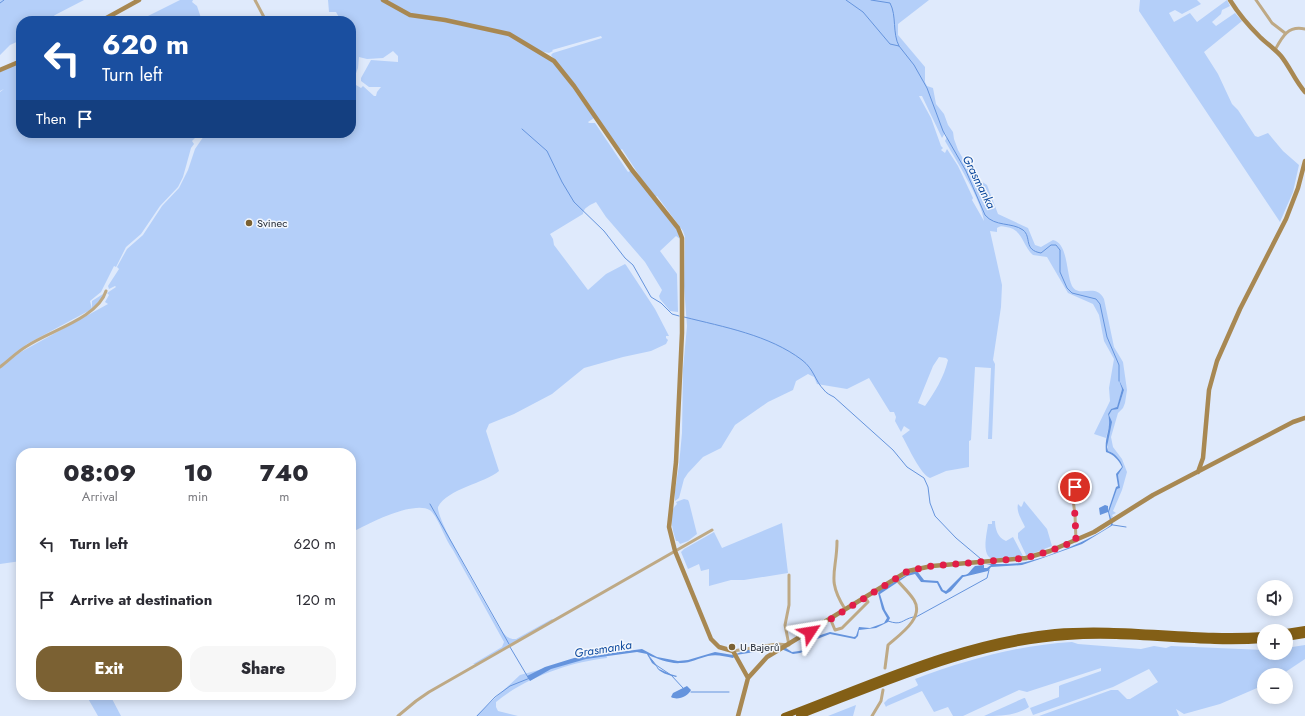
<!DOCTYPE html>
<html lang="en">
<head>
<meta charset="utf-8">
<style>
  :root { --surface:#fff; --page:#f7f7f7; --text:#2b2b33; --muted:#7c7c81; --accent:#7b6133 }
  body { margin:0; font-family:Jost,sans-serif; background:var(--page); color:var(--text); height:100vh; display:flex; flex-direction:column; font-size:15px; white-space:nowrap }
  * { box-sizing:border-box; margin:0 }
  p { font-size:13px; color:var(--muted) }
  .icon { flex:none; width:22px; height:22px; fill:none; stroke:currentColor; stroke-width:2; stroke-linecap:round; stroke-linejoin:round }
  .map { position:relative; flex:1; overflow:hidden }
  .details { position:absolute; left:16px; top:448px; width:340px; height:252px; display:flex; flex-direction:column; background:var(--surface); border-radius:16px; box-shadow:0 2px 10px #0003 }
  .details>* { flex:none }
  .banner { position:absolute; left:16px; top:16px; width:340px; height:122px; border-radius:16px; box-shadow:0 2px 10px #0003; background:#1a4fa0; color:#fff; overflow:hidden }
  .fabs { position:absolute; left:1257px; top:580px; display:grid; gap:8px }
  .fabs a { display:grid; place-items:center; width:36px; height:36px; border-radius:50%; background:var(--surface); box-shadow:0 2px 10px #0003; font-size:20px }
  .pin { position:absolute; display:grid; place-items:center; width:34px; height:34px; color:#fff; margin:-17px; border:2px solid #fff; border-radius:50%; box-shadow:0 1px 4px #0007 }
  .me { position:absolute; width:44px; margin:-22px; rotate:57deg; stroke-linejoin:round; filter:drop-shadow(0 0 3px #0008) }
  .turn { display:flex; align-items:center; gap:14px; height:84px; padding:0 20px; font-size:18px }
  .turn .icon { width:52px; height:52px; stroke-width:2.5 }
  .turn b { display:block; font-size:28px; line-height:34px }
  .then { display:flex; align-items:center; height:38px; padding:0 20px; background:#0003; gap:8px; font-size:15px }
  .eta { display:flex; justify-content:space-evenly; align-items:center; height:68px; text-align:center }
  .eta b { font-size:24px; font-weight:800; line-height:28px }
  .cta { display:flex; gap:8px; margin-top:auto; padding:8px 20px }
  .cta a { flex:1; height:46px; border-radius:16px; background:var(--accent); color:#fff; font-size:16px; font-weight:800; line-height:46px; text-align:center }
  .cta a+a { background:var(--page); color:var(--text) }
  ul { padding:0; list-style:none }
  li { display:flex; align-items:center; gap:12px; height:56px; padding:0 20px }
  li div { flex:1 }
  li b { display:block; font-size:15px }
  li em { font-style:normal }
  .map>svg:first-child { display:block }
</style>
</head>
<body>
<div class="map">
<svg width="1305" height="716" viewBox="0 0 1305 716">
  <rect width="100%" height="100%" fill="#dfeafc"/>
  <path fill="#b4cff9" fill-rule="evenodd" d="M0 0H84L55 15 48 21H21V40L10 45 0 55Z
    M180 0H193L192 2 197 6 202 21H138Z
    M328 0H381L387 2 409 16 451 23 510 36 553 62 572 87 594 118 588 122 589 123H595L628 172 630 171 639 175 622 149 620 150 551 55 553 53 602 38 601 36 552 50 553 51 549 53 539 51 508 32 451 20 409 13 387 0H929L898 24V35L925 67V82L927 86 933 88 936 104 944 114 948 125 953 132 954 139 958 150 973 176 987 185 998 214 1028 228 1035 245 1041 247 1053 240C1068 243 1066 273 1072 286 1080 299 1095 282 1104 299L1114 347 1123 362 1127 390 1125 403 1123 408 1118 413 1111 437 1113 447 1122 459 1127 472 1122 490 1113 511 1116 513 1112 515 1113 517 1111 519 1109 512 1117 489 1120 488 1118 475 1123 467C1121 460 1115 453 1108 451 1106 438 1113 427 1109 415L1112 410 1118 408 1124 390 1121 384 1122 389 1117 408 1111 409 1108 414 1110 423 1106 438 1094 434 1110 401 1109 388 1114 359 1104 341 1099 315 1093 304 1068 293 1047 257 1033 255C1022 245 1023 229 1006 227 1002 226 1000 226 997 228V232L990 231 1002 285 1001 307 993 360 995 364 992 439H988L991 368 975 367 971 440 969 441V467L946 471 930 478C920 474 908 446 902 436L910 430 904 426 901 432 895 421 896 417 894 412H890L869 378 847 389 817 384 814 377 808 374 796 381 793 390 768 402 735 425 721 448 703 457 688 473 684 479 679 498 675 501V491L679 465 682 433 683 369 687 326 684 286 685 237 683 231 657 196 653 199 677 230 680 239 676 236 660 251 677 274 678 312 670 311 660 299 659 296 662 290 645 262 606 217 596 202C590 205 583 208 583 214L550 234 553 239 554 245 588 290 606 274 625 264 626 265 655 309 669 336H666V338L668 340 666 344 651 351 623 357 584 368 552 394 514 414 489 424 486 431 499 471C485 483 447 489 438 507 436 520 490 611 500 629 504 634 508 640 516 639L552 619 553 620 476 664H473L502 647 504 642 453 550C444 538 441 523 432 512 419 497 365 525 351 533V453H21V561L0 564V368L19 353 108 304 105 302 109 295 107 293 116 287 115 286 109 289 108 286 119 269 117 267 127 249 143 235 162 206 179 188 188 170 195 149 206 133H351V82L361 88 363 86 374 96H376L377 92 381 87H369L361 81V78L371 60 398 62V56L393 51 383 58 367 59 359 57 358 68 355 76 351 78V21H341L336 12H329ZM919 96H922L942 138 945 133 947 137 945 141C957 162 981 199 984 221L972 200 973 198 958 166 947 149 945 153 941 150 943 148 941 146 931 118ZM939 357 946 358 948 360C944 377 935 392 925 406L918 403 933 366Z
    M1140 0H1197L1201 4 1182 14 1175 10 1169 13 1174 22 1190 13 1197 22 1227 0 1230 6 1222 10 1221 14 1212 22 1216 26 1235 13 1242 21 1204 52 1218 74 1232 104 1238 110 1255 136 1258 137 1268 133 1283 151 1299 165 1293 192 1280 222 1139 11Z
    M21 62V133H200L192 141 194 144 191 148 183 177 178 187 160 206 141 234 126 247 116 267 114 266 101 292 90 301 92 309V301L103 294V298L92 309 27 344 0 366V92L4 89 0 91V71Z
    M684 499 688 500 689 502 697 534 688 541 680 544 678 541H676C673 531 667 513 677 504L676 502Z
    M1024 501 1047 529 1052 546 1029 555H1026L1018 538V533L1025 527C1022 520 1016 512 1018 504L1021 507 1022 506Z
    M992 521H995C995 529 998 538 1006 541L1013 537 1023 556 992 559C981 554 987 534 988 524H992Z
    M782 523 788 573 744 580H731L709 586V569L701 571 699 564 688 569 681 552 684 549 714 532 722 548Z
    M1072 642 1078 644 1141 649 1154 646 1166 648 1171 646 1264 650V653H1286V648L1305 645V659L1281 675H1264V685L1220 704 1184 714 1176 709 1179 716H1039L1111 690H1118L1127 699H1130L1158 682 1149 669 1113 687 1033 715 1030 708 1059 697V686L1061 685 1101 671V668L1027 692 1019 690 963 716H953L948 707 934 712 922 691 887 706 886 707 884 703 888 699 917 686 918 685 915 679C966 660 1018 645 1072 642Z
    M602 653 606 654 607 658C570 662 525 678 496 702V707L498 711 518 716H476L520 675Z
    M86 695H110L121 716H98Z
    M1024 698H1025L1029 707C1015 716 1000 716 984 716Z
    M856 705 853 716H828Z"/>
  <path fill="#6594dd" d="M1119 380 1124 390 1118 409 1112 410 1109 415 1112 422 1107 447 1108 451C1115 453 1121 460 1123 467L1118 475 1120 488 1117 489 1109 512 1113 525 1082 544 1040 559 1022 565 991 567 988 571 963 577 951 591 946 594 941 591 937 583 921 582 915 574 907 576 880 594 885 610 890 618 888 622 876 628 859 630 858 636 855 639 830 634 812 641 805 651 800 653 793 654 779 648 736 655 733 658C724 656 716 654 708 656 699 658 691 663 681 663 669 664 659 659 648 655L659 669 670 674 677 676 676 677C669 675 659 673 656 666L652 663 647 654 637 652 586 659 551 669 530 681 527 676 545 667 574 658 642 649 657 657 678 661 688 660 715 652 733 655 750 649 778 645 783 646 792 652 799 651 803 650 811 638 830 632 854 637 856 636 859 627 870 628 884 623 887 618 882 609 878 593 880 590 912 572 917 571 924 580 938 581 943 590 946 591 962 575C969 576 970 570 975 566L984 565V568H987L991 565 986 564C997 564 1009 564 1020 563 1043 560 1093 539 1111 525L1108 512 1100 515 1099 508 1105 505 1108 506V511L1116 487 1118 486 1116 474 1122 467C1119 460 1113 454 1106 452 1104 436 1112 429 1108 414L1111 409 1117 407 1122 389Z
    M687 686 691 690C688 696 678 701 671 697L673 693Z"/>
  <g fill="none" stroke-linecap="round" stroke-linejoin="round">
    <path stroke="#6594dd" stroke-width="1" d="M846 0 863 12 890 44 899 46 914 65 927 88 943 131 966 171 985 215C995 227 1012 222 1023 230 1032 237 1023 250 1041 253L1051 245H1056L1060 250V272L1067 288 1072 293 1096 299 1100 304 1107 337 1119 365V381
      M871 0 890 3C897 16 892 33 899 46
      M0 3 4 0
      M522 129 547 151 562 182 574 202 604 231 625 258 633 265 651 297 661 303 672 314 679 316
      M684 317C724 327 769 335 802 360 814 369 815 381 824 390 826 393 830 395 834 397L893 450 907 467 924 478 928 487 930 503 935 516 956 538 981 559
      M430 504 509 644
      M1113 525 1126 527
      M916 617 987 578 989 570
      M888 621C902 626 901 620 913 617
      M510 647 529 679
      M648 655 656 665 671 675 683 688
      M691 692H729
      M477 716 495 697 510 686 530 678"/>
    <path stroke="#bea985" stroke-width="3" d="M255 0 266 21
      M1256 0 1272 23 1285 33
      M259 21 264 18
      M1275 50C1282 37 1288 25 1305 29
      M0 367C9 360 17 352 27 346 49 331 98 318 106 291
      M1075 487 1072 491 1075 515 1076 541
      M837 541C837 572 826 579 845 609
      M830 618 835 630 842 628 868 602 865 597
      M733 651 777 644 789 645 785 625 789 605V575
      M885 668 888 645C899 635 925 618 914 600 909 592 901 585 895 578
      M398 716 416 701 429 692 712 530
      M872 716 881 701 883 690"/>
    <path stroke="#a88852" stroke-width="4.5" d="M383 0 410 15 445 20 509 34 554 61 574 86 632 170 678 228 682 238V333L676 462 669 527 675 551 711 639 719 647 733 651 748 678
      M1230 0C1238 13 1249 26 1260 37 1266 43 1275 49 1281 56 1290 67 1295 81 1305 92
      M101 21 139 0
      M0 70 21 61
      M1198 472 1203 458 1209 390 1217 361 1240 309 1286 219 1298 188 1305 161
      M738 716 748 678 767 657 908 571 932 566 1026 558 1050 551 1094 532 1153 495 1293 422 1305 418"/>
    <path stroke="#835f16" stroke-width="6" d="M1286 632 1305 629
      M1286 638 1305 635
      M784 716C872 683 961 641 1055 632 1125 626 1194 640 1264 635
      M799 716C886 683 973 643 1067 637 1133 632 1198 645 1264 640"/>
  </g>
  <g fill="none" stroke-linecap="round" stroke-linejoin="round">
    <path stroke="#e11d48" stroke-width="7" stroke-dasharray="0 12.6" d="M810 632 908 571 932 566 1026 558 1050 551 1076 541 1075 515 1072 491 1075 487"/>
  </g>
  <g fill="#7b6133" stroke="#f3f7fd" stroke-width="1.5">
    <circle cx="249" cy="223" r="4"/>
    <circle cx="732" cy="647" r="4"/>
  </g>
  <g text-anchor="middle" stroke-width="3" stroke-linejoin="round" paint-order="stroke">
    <g font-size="11" fill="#252c37" stroke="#f3f7fd" text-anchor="start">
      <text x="257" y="227">Svinec</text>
      <text x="740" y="651">U Bajerů</text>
    </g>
    <g font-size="12" font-style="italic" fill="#0b489d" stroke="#f3f7fd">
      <text transform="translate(979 182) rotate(63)" y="4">Grasmanka</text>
      <text transform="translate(603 649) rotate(-9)" y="4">Grasmanka</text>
    </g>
  </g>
</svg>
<div class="fabs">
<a><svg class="icon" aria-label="sound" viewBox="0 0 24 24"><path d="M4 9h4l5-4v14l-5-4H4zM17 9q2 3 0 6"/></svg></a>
<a>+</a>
<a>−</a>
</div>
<div class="pin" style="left:1075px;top:487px;background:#d93025"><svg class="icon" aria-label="arrive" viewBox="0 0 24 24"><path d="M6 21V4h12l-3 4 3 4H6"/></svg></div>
<svg class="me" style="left:810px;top:632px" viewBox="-20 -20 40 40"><path d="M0-17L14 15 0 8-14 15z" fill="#e11d48" stroke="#fff" stroke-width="4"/></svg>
<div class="banner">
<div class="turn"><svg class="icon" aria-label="left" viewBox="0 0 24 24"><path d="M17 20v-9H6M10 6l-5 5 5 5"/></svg><div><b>620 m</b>Turn left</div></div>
<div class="then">Then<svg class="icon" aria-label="arrive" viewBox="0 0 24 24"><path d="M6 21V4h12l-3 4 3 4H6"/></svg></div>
</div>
<section class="details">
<div class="eta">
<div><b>08:09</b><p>Arrival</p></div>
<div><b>10</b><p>min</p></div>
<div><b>740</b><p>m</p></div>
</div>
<ul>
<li><svg class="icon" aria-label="left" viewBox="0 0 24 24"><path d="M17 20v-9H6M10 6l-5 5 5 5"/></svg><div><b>Turn left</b></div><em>620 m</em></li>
<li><svg class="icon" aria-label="arrive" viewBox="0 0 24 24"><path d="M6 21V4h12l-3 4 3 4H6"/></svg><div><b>Arrive at destination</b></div><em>120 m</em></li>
</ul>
<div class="cta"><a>Exit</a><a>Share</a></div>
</section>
</div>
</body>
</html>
